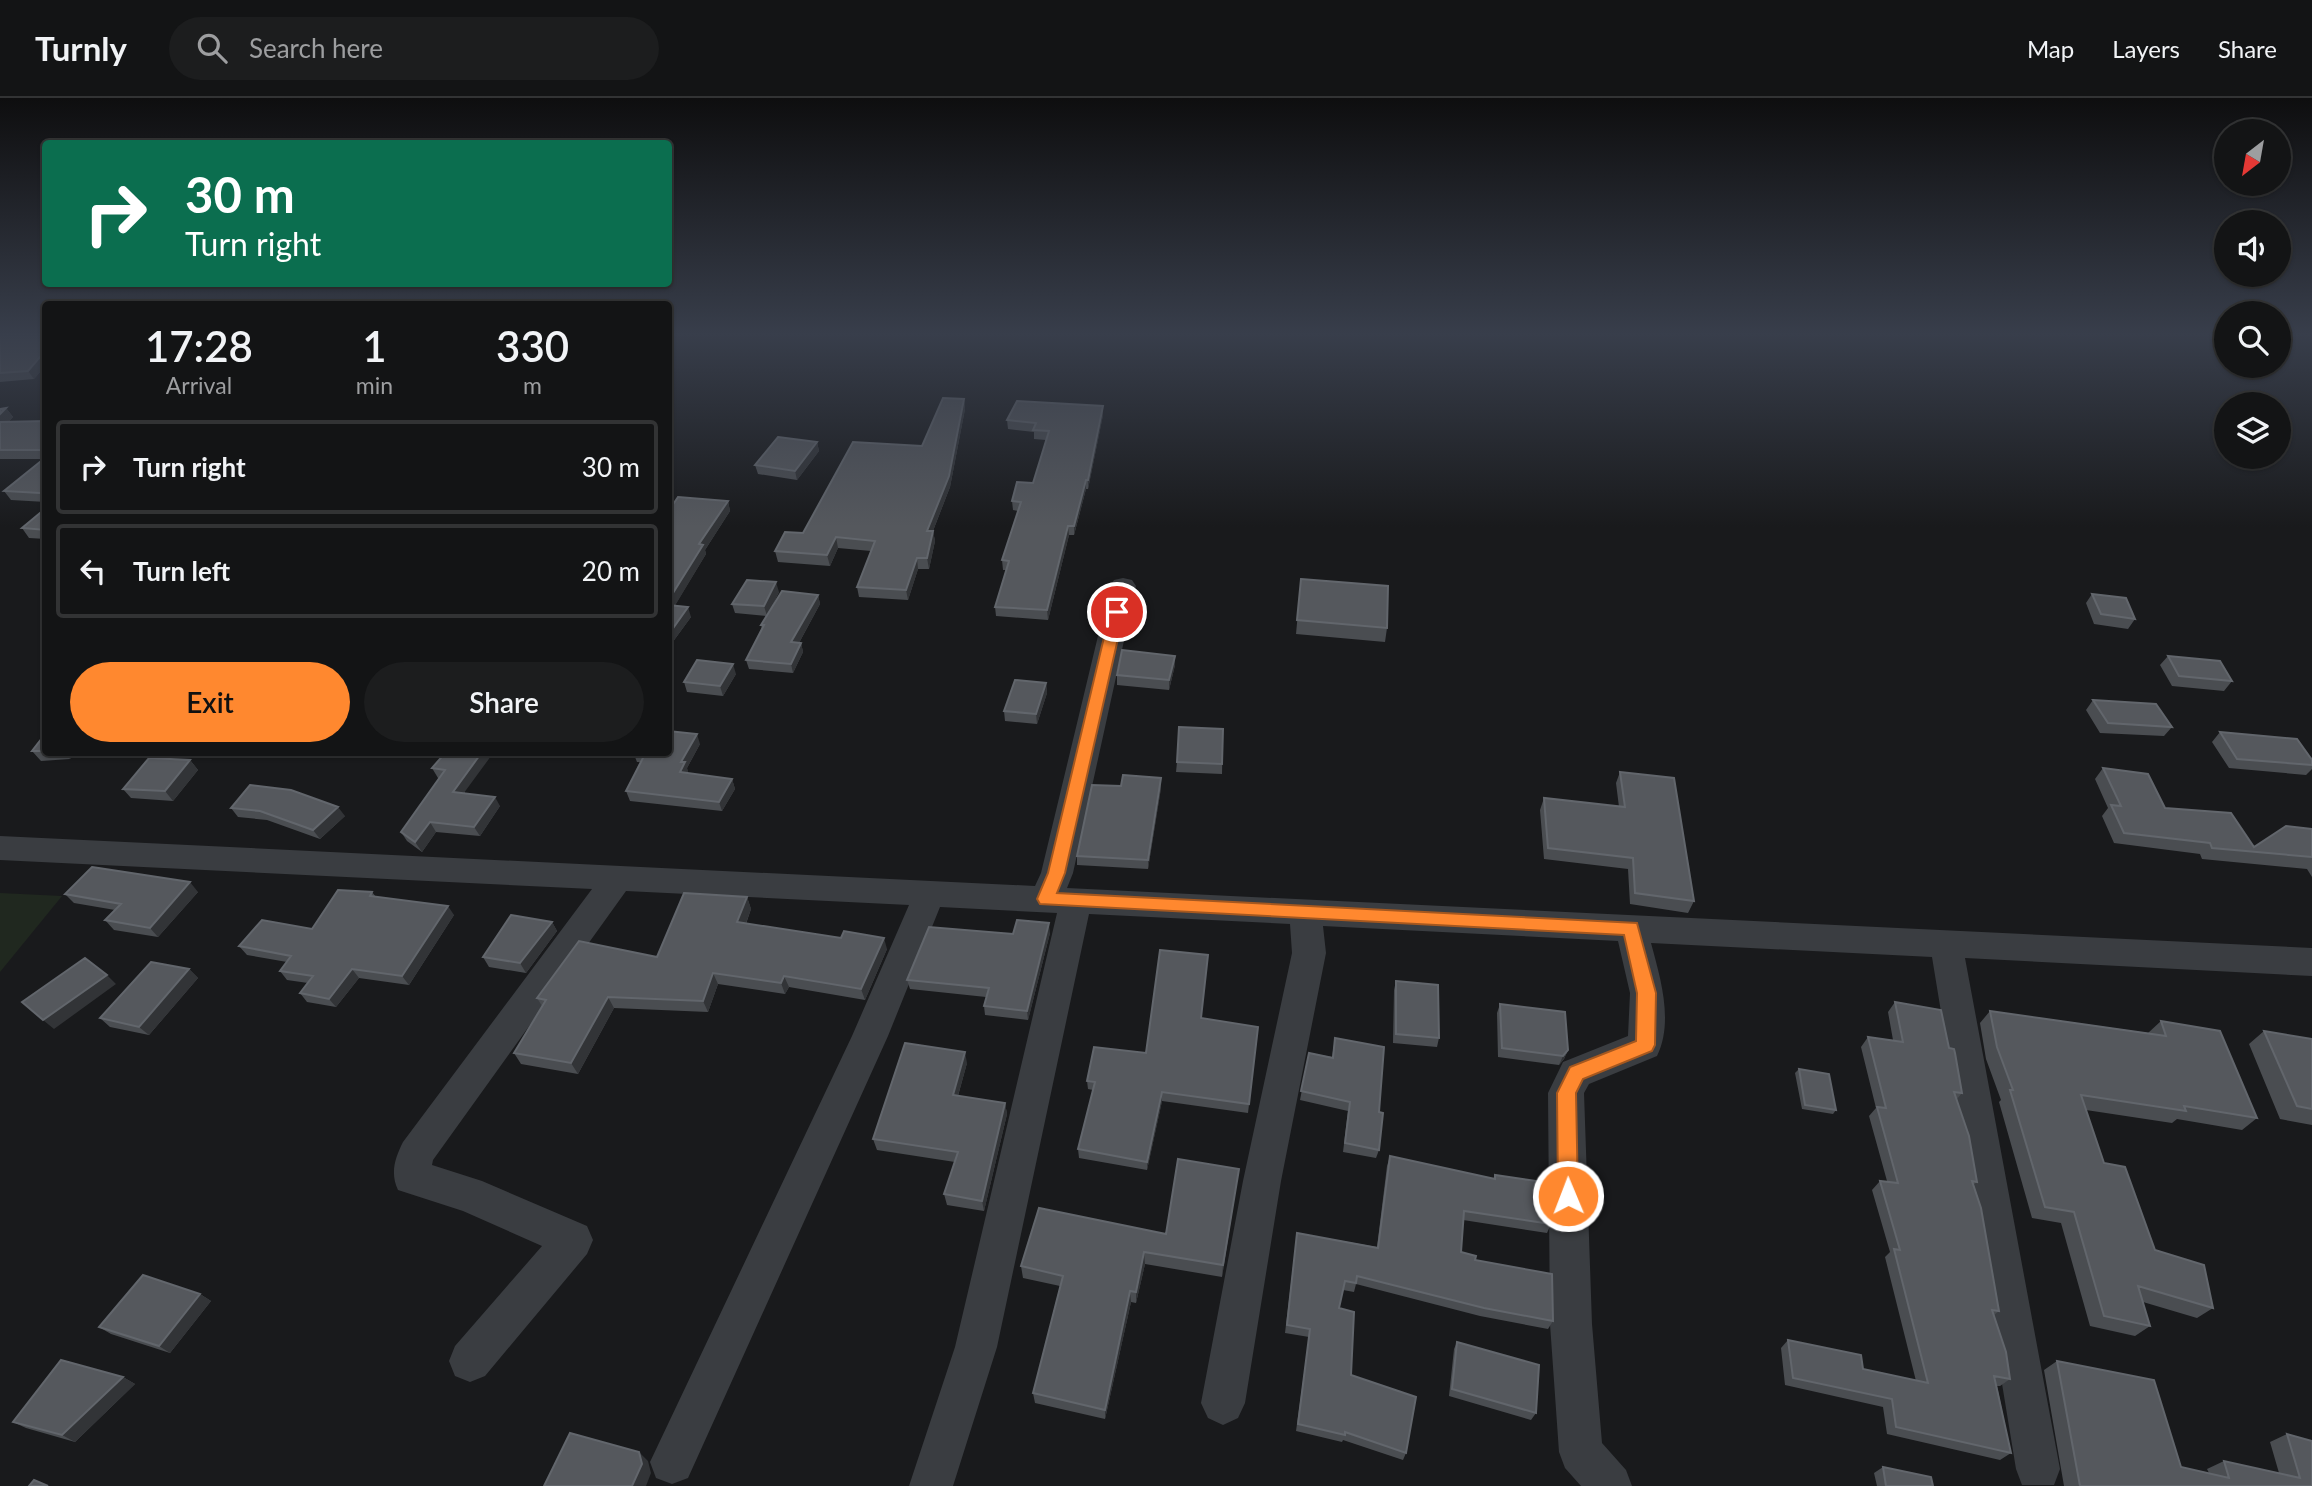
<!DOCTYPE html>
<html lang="en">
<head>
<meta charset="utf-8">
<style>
  :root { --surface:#131415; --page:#1c1d1e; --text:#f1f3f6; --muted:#9d9ea0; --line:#323334; --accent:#ff882f }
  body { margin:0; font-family:Lato,sans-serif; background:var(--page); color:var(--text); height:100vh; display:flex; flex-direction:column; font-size:26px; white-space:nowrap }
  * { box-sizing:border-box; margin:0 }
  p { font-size:23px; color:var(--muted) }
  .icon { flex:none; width:38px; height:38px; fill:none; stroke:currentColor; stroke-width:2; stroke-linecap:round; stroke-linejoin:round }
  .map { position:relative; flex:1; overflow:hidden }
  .sheet { position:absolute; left:42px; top:203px; width:630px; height:455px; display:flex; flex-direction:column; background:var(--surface); border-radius:7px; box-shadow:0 2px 5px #0004,0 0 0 2px var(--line) }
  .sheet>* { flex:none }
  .hud { position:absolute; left:42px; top:42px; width:630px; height:147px; border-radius:7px; box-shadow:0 2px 5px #0004,0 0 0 2px var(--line); background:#0b6e4f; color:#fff; overflow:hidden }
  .needle { width:46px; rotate:211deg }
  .tools { position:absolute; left:2214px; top:21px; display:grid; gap:14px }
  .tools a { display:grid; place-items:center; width:77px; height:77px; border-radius:50%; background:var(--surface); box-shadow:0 2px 5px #0004,0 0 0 2px var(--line); font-size:35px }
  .pin { position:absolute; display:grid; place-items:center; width:60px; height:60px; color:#fff; margin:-30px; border:4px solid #fff; border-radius:50%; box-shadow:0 2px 7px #0007 }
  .me { position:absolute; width:77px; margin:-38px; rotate:359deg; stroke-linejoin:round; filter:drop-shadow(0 0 5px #0008) }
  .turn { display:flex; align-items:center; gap:24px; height:147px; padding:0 28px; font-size:32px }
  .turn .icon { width:91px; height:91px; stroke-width:2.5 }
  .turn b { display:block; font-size:49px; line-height:60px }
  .eta { display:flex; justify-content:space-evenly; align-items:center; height:119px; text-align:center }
  .eta b { font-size:42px; font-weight:600; line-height:49px }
  .primary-button { display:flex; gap:14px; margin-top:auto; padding:14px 28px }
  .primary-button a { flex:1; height:80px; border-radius:42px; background:var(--accent); color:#111; font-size:28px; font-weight:600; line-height:80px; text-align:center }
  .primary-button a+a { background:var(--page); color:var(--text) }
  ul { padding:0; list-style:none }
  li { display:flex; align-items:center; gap:21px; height:94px; margin:0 14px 10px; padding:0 14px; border:4px solid var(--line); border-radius:7px }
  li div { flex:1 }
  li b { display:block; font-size:26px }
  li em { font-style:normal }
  header { display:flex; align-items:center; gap:42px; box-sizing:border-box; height:98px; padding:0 35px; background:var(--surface); border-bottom:2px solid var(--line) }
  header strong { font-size:33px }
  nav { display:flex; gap:38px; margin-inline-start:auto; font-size:24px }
  .search { width:490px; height:63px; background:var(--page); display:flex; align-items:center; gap:18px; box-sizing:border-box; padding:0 24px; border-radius:38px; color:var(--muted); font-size:26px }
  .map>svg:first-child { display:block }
</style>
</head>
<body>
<header>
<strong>Turnly</strong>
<div class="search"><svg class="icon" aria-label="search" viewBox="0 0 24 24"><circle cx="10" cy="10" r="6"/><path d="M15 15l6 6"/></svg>Search here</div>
<nav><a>Map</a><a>Layers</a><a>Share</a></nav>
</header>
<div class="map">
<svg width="2312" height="1388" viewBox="0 0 2312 1388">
  <rect width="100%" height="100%" fill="#191a1c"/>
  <path fill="#20281f" d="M0 795 62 798 0 874Z"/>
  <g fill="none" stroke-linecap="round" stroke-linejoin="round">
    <path fill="#3a3d41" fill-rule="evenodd" d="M1123 480 1132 482 1136 488 1073 775 1067 790 2312 850V878L1965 860 2060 1371 2054 1387H2022L2016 1371 1932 859 1651 845C1660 879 1674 923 1657 958L1589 986 1584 995 1592 1226 1602 1345 1626 1372 1632 1388H1581L1565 1370 1559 1354 1550 1226 1548 995 1563 964 1628 938 1630 895 1618 843 1323 828 1326 855 1281 1083 1245 1305 1238 1320 1223 1327 1208 1320 1201 1305 1243 1083 1292 855 1290 826 1089 816 997 1249 953 1388H909L955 1249 1057 815 940 809 888 938 688 1380 672 1386 656 1380 650 1364 852 938 909 807 626 793 433 1062 432 1067 482 1083 587 1128 593 1142 587 1156 485 1278 470 1284 455 1278 449 1263 455 1248 542 1148 463 1113 398 1092C390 1075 395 1060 403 1044L592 791 0 762V738L1035 788 1041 775 1110 488 1114 482Z"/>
  </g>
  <path fill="#4a4d51" d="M0 235H46V267L34 281 0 284Z
    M964 301 965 311 950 389 933 433 935 443 929 471H918L908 502 859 499 857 489 871 453 838 450 830 468 778 464 775 453 803 435 922 348Z
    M6 310 13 319 8 324 46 323V404L11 402 4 393 44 361H0V311Z
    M1103 317 1088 391H1086L1074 437H1069L1048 522 996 518 995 509 1006 472H1003L1002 462 1018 413 1013 412 1012 403 1033 385 1046 342 1034 341V334L1008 331 1007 322Z
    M817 344 819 353 797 382 758 376 755 367Z
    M728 403 730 413 705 452 706 456 675 507 691 519 672 545H668V414Z
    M46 410V441L29 440 22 430Z
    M1301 481 1387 530 1385 544 1296 536Z
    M779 494 768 516 818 497 820 506 799 545H801L803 554 793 575 749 571 746 562 762 531 761 527 766 518 735 515 732 506Z
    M2092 496 2135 521 2128 531 2094 526 2086 505Z
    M2168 558 2232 583 2224 593 2172 588 2160 567Z
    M1175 567 1169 592 1117 587V577Z
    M736 576 723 598 687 594 684 584Z
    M1046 585 1047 595 1037 626 1005 623 1004 613Z
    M2093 602 2172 629 2164 638 2100 635 2086 612Z
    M1223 631 1222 676 1176 674 1177 664Z
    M2220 634 2311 661 2312 659V671L2306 677 2229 670 2212 644Z
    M46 635V654H75L70 661 41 663 32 653Z
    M700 646 687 670 688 675 732 681 735 691 722 713 630 703 626 693 640 664H637L633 654Z
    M446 654 465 695 500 708 480 738 436 734 422 754 407 743 401 734 439 680H438L432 670Z
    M190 662 198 672 173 703 131 700 123 691Z
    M2103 670 2165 710 2254 749 2312 731V779L2307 771 2202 761 2200 756 2114 745 2102 718 2108 710 2095 681Z
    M1620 674 1694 803 1688 815 1630 806 1628 771 1544 761 1540 712 1544 700 1619 709 1616 685Z
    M1161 680V690L1148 771 1077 767V758L1121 688Z
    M231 710 345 718 320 741 267 722 238 719Z
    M198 794 158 839 114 832 105 822 115 812 74 805 65 796Z
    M372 794 376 799 454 817 409 887 359 880 336 909 307 904 300 895 308 885 287 882 280 873 287 864 247 857 239 848 312 831Z
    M747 799 751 811 746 826 887 851 865 902 789 889 785 896 718 886 708 914 614 910 578 976 521 966 514 955 542 908 537 900 657 859Z
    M552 824 557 833 526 875 489 869 483 859Z
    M1050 835 1028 922 985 917 984 908 986 899 910 891 907 882 1013 836Z
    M1208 857 1201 921 1258 929 1248 1015 1162 1003 1147 1072 1079 1060 1078 1051 1093 992 1088 991 1087 983 1146 955Z
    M189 871 198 880 149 937 110 929 100 920Z
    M1396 883 1439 940 1437 949 1393 945 1394 892Z
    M1895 904 1949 950 1962 995 1957 1001 1977 1084 1973 1087 1999 1213 1994 1217 2010 1281 2000 1288H1997L2011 1355 2000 1362 1887 1336 1883 1309 1785 1287 1781 1250 1788 1242 1863 1271 1916 1283 1885 1159 1890 1154 1872 1092 1880 1083H1887L1869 1018 1876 1010 1861 949 1868 939 1893 942 1888 914Z
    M1500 906 1568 952 1564 961 1559 967 1498 959 1497 915Z
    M1990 913 2148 935 2161 923 2257 1020 2242 1032 2177 1021 2172 1025 2086 1012 2104 1065 2155 1152 2213 1210 2197 1220 2143 1204 2150 1228 2135 1238 2090 1228 2061 1125 2032 1120 1999 1004 2001 1002 1986 961 1980 925Z
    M2264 933 2312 941V1027L2280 1021 2249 946Z
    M1335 940 1379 1014V1052L1376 1060 1343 1054 1348 1013 1300 1002 1309 955 1332 959Z
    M967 965 958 998 1005 1005 1007 1016 984 1113 947 1107 944 1096 955 1064 877 1052 873 1041Z
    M1799 971 1836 1012 1833 1016 1802 1011 1795 975Z
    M1390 1058 1493 1081 1495 1077 1551 1126 1547 1135 1463 1122 1461 1154 1475 1162 1553 1223 1548 1231 1480 1218 1356 1186 1354 1194 1343 1192 1339 1210 1351 1277 1406 1355 1403 1362 1343 1342 1342 1344 1296 1333 1309 1239 1285 1235 1297 1135 1377 1149 1387 1068Z
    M1239 1071 1222 1179 1145 1166 1136 1205 1131 1204 1105 1321 1035 1305 1033 1295 1060 1188 1023 1180 1021 1168 1166 1136Z
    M200 1196 211 1203 170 1255 111 1236 99 1229Z
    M1457 1244 1536 1315 1531 1322 1449 1298 1454 1251Z
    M2057 1263 2181 1369 2209 1375 2207 1371 2224 1363 2279 1375 2270 1344 2287 1336 2312 1388H2064L2044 1272Z
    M123 1279 135 1286 75 1344 26 1330 13 1324Z
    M1883 1369 1933 1388H1877L1874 1375Z"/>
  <path fill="#323437" d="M46 252V267L34 281 28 273Z
    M964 301 965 311 950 389 929 443 927 433Z
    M1103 308V317L1088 391V382Z
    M6 310 13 319 0 331V316Z
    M817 344 819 353 797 382 795 373Z
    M1086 382V391L1074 437V428Z
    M46 390V403L40 395Z
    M728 403 730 413 705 452 706 456 670 516 668 512V503L699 446Z
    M1068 428 1069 437 1048 522 1047 512Z
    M933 433 935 443 929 471 927 460Z
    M836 439 838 450 830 468 827 457Z
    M917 460 918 471 908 502 906 492Z
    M776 484 779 494 767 518 764 508Z
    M818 497 820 506 794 554 791 544Z
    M688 509 691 519 672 545 669 536Z
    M801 545 803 554 793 575 791 566Z
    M1175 558V567L1169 592V582Z
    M733 566 736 576 723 598 720 588Z
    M1046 585 1047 595 1037 626 1036 616Z
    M697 636 700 646 687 670 688 674 684 683 680 674 681 664Z
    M64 654H75L70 661Z
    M482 654H494L458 703 453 694Z
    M190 662 198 672 173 703 165 693Z
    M1161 680V690L1148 771V762Z
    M732 681 735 691 722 713 719 704Z
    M495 699 500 708 480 738 474 729Z
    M338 709 345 718 320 741 313 732Z
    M430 724 436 734 422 754 415 744Z
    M190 784 198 794 158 839 150 830Z
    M747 799 751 811 742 836 737 824Z
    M448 808 454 817 409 887 402 878Z
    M552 824 557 833 526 875 520 865Z
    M1049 825 1050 835 1028 922 1027 913Z
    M884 840 887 851 865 902 861 891Z
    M189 871 198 880 149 937 139 929Z
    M352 871 359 880 336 909 329 901Z
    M713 875 718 886 708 914 703 903Z
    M107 877 116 886 54 931 43 922Z
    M784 878 789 889 785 896 781 885Z
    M608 899 614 910 578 976 571 965Z
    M1568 952 1564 961 1559 967 1563 958Z
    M965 954 967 965 955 1008 953 997Z
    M1162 994V1003L1147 1072V1064Z
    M1005 1005 1007 1016 984 1113 982 1103Z
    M1239 1071 1237 1083 1222 1179 1223 1167Z
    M1144 1154 1145 1166 1136 1205V1194Z
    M1130 1193 1131 1204 1105 1321V1312Z
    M200 1196 211 1203 170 1255 159 1248Z
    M123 1279 135 1286 75 1344 62 1337Z
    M639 1354 648 1363 651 1375 646 1388H632Z"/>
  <path fill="#55585d" stroke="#62666c" stroke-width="2" d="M0 235H46V252L28 273 0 275Z
    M943 300 964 301 949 378 927 433H933L927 460H917L906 492 857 489 875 443 836 439 827 457 775 453 785 434 803 435 853 344 922 348Z
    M1017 303 1103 308 1088 382H1086L1074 428H1068L1047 512 995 509 1009 463 1002 462 1021 404 1012 403 1017 384 1033 385 1049 333 1033 332 1036 325 1007 322Z
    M6 310 0 316V311Z
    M46 323V352H0V324Z
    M778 339 817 344 795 373 755 367Z
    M46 359V390L40 395 4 393Z
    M678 399 728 403 699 446 703 447 668 503V414Z
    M46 410V432L22 430Z
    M1301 481 1388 488 1387 530 1297 522Z
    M747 482 776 484 764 508 732 506Z
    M782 493 818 497 791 544 801 545 791 566 746 562 764 527H761Z
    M2092 496 2126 500 2135 521 2101 516Z
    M668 507 688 509 669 536H668Z
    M1122 552 1175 558 1169 582 1117 577Z
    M2168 558 2220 563 2232 583 2179 578Z
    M697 562 733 566 720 588 684 584Z
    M1015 582 1046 585 1036 616 1004 613Z
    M2093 602 2156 606 2172 629 2108 625Z
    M1179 629 1223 631 1222 666 1177 664Z
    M668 633 697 636 681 664H685L680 674 732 681 719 704 626 693 645 656 634 654H668Z
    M2220 634 2297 641 2312 662V667L2237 661Z
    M46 635V653H32Z
    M446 654H482L453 694 495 699 474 729 430 724 415 744 401 734 445 672 432 670Z
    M149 660 190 662 165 693 123 691Z
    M2103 670 2148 676 2165 710 2231 715 2254 749 2286 728 2312 731V759L2212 750 2210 745 2124 735 2111 707 2121 708Z
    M1620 674 1674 680 1694 803 1635 795 1633 760 1548 750 1544 700 1625 709Z
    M1123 677 1161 680 1148 762 1077 758 1092 687 1121 688Z
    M250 687 291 692 338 709 313 732 260 713 231 710Z
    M92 769 190 784 150 830 105 822 121 806 65 796Z
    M338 792 372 794 370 798 448 808 402 878 352 871 329 901 300 895 313 878 280 873 291 858 239 848 262 822 312 831Z
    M684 795 747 799 737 824 841 840 844 833 884 840 861 891 784 878 781 885 713 875 703 903 608 899 571 965 514 955 546 902 537 900 579 843 657 859Z
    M511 817 552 824 520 865 483 859Z
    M1017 822 1049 825 1027 913 984 908 989 890 907 882 929 829 1013 836Z
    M1160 852 1208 857 1201 920 1258 929 1249 1006 1162 994 1147 1064 1078 1051 1095 984 1087 983 1094 949 1146 955Z
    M85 860 107 877 43 922 22 904Z
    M151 864 189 871 139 929 100 920Z
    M1396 883 1438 887 1439 940 1396 936Z
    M1895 904 1941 912 1949 950 1954 951 1955 955 1962 995 1954 994 1969 1038 1977 1084 1972 1083 1981 1110 1999 1213 1992 1212 2006 1254 2010 1281 1994 1278 2011 1355 1896 1329 1892 1301 1793 1280 1788 1242 1861 1257 1863 1271 1928 1285 1894 1151 1900 1152 1880 1083 1898 1085 1877 1009 1886 1010 1868 939 1903 944Z
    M1500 906 1565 914 1568 952 1563 958 1502 950Z
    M1990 913 2166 938 2161 923 2220 933 2257 1020 2184 1008 2186 1013 2081 997 2104 1065 2125 1069 2155 1152 2204 1167 2213 1210 2138 1188 2150 1228 2104 1218 2074 1114 2045 1109 2010 992H2013L1997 949Z
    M2264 933 2312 941V1011L2297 1008Z
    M1335 940 1384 949 1379 1014 1383 1015 1379 1052 1345 1045 1350 1004 1301 993 1309 955 1333 960Z
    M905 945 965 954 953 997 1005 1005 982 1103 944 1096 958 1054 873 1041Z
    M1799 971 1829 976 1836 1012 1805 1007Z
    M1390 1058 1495 1081V1077L1551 1085V1126L1464 1113 1461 1154 1476 1158 1475 1162 1552 1176 1553 1223 1484 1210 1357 1178 1356 1185 1345 1183 1339 1210 1354 1214 1351 1277 1416 1299 1406 1355 1345 1334V1337L1298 1326 1310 1231 1287 1227 1297 1135 1378 1150Z
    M1178 1061 1239 1071 1223 1167 1144 1154 1136 1194 1130 1193 1105 1312 1033 1295 1063 1178 1021 1168 1039 1110 1166 1136Z
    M143 1177 200 1196 159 1248 99 1229Z
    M1457 1244 1539 1267 1536 1315 1452 1291Z
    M61 1262 123 1279 62 1337 13 1324Z
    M2057 1263 2154 1282 2181 1369 2229 1380 2224 1363 2300 1380 2287 1336 2312 1343V1388H2080Z
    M570 1335 639 1354 642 1366 632 1388H544Z
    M1883 1369 1931 1379 1933 1388H1886Z
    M34 1382 48 1388H29Z"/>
  <linearGradient id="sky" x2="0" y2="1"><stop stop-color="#0e0e0f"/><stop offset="0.55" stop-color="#383e4b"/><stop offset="1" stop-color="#383e4b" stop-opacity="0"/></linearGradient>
  <rect width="2312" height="429" fill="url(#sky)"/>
  <path fill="#ff882f" stroke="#a6581f" stroke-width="2" d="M1117 510 1124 514 1065 775 1057 795 1637 825 1656 895 1655 947 1652 953 1583 981 1576 995 1578 1098 1575 1105 1568 1108 1561 1105 1558 1098 1557 995 1570 969 1636 943 1637 895 1624 837 1040 806 1037 801 1048 775 1110 514Z"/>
</svg>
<div class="tools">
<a><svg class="needle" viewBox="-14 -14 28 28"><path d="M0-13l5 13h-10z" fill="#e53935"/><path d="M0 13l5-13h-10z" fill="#9d9ea0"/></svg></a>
<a><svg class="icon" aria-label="sound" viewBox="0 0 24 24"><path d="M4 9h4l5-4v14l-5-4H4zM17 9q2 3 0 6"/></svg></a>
<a><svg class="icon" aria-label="search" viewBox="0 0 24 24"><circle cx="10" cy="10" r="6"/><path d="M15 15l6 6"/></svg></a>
<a><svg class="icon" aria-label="layers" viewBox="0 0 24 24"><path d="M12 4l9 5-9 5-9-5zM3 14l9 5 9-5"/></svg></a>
</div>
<div class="pin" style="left:1117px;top:514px;background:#d93025"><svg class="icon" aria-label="arrive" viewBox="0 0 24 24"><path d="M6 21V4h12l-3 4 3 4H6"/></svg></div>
<svg class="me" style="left:1568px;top:1098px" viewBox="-20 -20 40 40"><circle r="17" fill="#ff882f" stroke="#fff" stroke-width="3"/><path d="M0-11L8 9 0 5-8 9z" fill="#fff"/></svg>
<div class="hud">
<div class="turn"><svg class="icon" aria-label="right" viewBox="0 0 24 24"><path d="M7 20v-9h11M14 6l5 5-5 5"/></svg><div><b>30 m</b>Turn right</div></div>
</div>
<section class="sheet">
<div class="eta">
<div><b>17:28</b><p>Arrival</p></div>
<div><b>1</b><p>min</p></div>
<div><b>330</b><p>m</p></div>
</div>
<ul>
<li><svg class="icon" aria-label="right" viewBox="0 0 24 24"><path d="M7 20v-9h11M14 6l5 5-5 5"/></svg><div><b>Turn right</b></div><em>30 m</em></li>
<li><svg class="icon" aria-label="left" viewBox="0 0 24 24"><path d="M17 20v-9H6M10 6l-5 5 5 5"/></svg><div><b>Turn left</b></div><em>20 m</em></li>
</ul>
<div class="primary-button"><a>Exit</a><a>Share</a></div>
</section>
</div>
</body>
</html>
